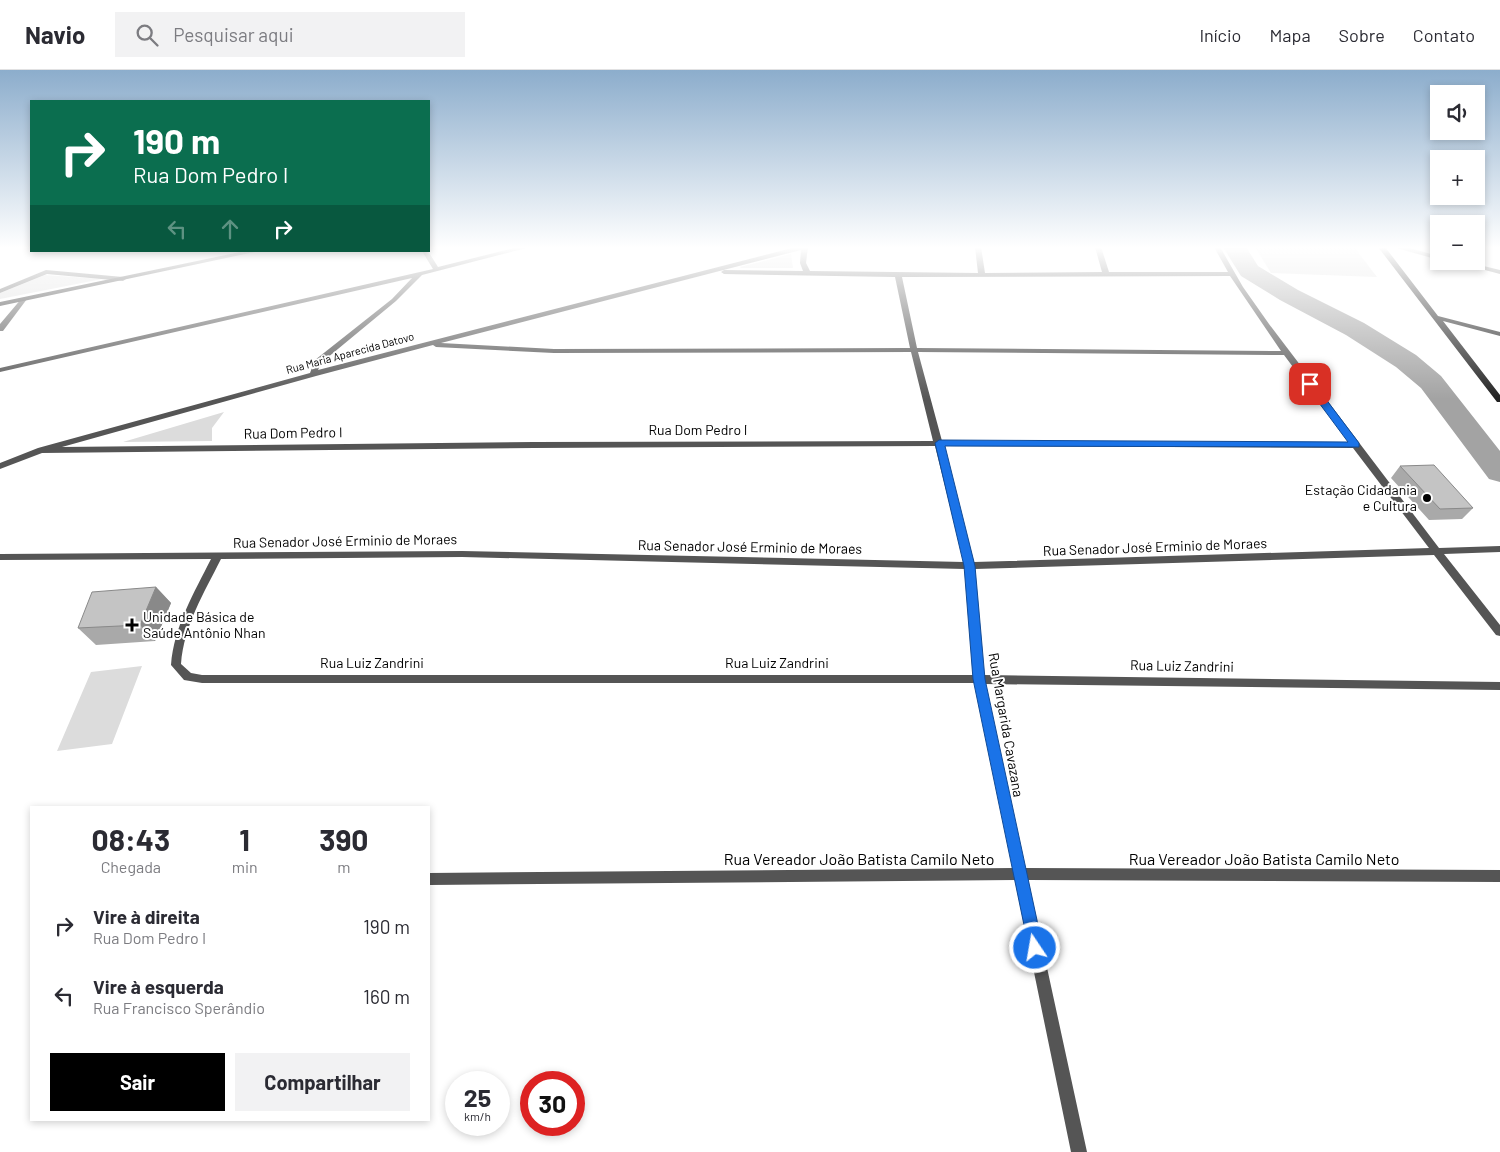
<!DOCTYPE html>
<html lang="pt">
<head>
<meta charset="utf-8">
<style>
  :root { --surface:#fff; --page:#f2f2f3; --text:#2b2b33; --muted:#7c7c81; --line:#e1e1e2; --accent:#000 }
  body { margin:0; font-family:Barlow,sans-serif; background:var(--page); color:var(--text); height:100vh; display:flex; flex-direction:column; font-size:19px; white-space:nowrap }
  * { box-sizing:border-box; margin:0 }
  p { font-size:16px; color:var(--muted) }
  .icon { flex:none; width:28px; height:28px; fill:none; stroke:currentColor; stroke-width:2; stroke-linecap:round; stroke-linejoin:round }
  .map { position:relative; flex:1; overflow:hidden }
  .sheet { position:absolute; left:30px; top:736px; width:400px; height:315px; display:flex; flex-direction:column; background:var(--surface); border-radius:0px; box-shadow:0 2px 8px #0003 }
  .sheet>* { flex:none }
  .top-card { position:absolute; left:30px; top:30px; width:400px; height:152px; border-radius:0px; box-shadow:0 2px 8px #0003; background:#0b6e4f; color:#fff; overflow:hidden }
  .controls { position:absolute; left:1430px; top:15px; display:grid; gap:10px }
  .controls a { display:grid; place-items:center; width:55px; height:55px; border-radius:0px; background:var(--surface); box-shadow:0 2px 8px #0003; font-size:25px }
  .speed { position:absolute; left:445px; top:1001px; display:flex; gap:10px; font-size:25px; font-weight:700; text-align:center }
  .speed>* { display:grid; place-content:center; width:65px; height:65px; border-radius:50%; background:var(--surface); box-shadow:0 2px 8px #0003; line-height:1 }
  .speed small { font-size:12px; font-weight:400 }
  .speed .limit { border:8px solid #d22; background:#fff; color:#111 }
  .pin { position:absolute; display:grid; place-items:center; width:42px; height:42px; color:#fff; margin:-21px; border-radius:10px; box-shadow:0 2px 8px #0006 }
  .me { position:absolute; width:55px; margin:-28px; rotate:348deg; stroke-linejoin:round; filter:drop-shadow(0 0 4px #0008) }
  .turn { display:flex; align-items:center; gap:18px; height:105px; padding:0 20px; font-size:22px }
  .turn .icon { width:65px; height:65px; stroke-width:2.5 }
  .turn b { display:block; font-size:35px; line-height:42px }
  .lanes { display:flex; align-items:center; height:48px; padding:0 20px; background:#0003; justify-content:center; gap:25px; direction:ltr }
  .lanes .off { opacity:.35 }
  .eta { display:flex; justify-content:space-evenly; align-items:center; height:85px; text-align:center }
  .eta b { font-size:30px; font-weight:700; line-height:35px }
  .primary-button { display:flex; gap:10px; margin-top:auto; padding:10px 20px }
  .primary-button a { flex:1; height:58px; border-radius:0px; background:var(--accent); color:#fff; font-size:20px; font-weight:700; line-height:58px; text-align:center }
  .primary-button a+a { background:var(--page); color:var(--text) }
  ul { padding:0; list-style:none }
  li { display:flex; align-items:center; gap:15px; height:70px; padding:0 20px }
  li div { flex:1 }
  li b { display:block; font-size:19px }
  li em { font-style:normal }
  header { display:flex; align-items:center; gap:30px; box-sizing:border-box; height:70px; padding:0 25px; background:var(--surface); border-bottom:1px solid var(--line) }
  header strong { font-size:24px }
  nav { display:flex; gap:28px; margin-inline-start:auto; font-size:18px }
  .search { width:350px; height:45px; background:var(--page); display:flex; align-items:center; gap:12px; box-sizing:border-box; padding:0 18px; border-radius:0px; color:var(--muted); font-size:19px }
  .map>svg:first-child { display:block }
</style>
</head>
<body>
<header>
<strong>Navio</strong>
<div class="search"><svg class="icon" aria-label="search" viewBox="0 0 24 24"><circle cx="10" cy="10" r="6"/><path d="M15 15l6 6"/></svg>Pesquisar aqui</div>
<nav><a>Início</a><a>Mapa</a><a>Sobre</a><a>Contato</a></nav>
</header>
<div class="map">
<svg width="1500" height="1082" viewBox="0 0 1500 1082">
  <rect width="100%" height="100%" fill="#fff"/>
  <path fill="#dcdcdc" d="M1255 177H1354L1377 207 1271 203Z
    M791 184 793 198H741L740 197Z
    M45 205 102 209 0 229V223Z
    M224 342 212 358V371L123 372Z
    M142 596 112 674 57 681 91 602Z"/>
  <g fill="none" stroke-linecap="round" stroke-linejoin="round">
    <path fill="#a3a3a3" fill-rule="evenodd" d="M1223 177H1246L1258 196 1298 220 1364 253 1416 285 1441 306 1500 381V412L1489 409 1421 318 1396 297 1346 265 1280 230 1241 206Z"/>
    <path fill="#555" fill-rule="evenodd" d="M518 177H530L422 205 396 231 321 293 318 300 796 177H808L806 193 810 201 978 203 975 177H981L985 203 1102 202 1095 177H1101L1109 202H1228L1214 177H1220L1243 217 1269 254 1439 478 1500 476V482L1444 484 1500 555V566L1496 565 1434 485 975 499 984 605 1500 612V620L985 614 1025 798 1500 800V812L1028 810 1087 1082H1071L1015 810 429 815V803L1013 798 975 613H202L184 610 171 595C174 556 194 523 211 489L0 490V484L462 481 964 492 935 376 534 378 42 383 0 399V393L38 378 310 303 315 290 392 229 412 208 0 302V298L433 199 422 181H428L438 197ZM801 180 800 193 803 201 724 200 721 202 724 204 895 207 910 278 554 279 441 273ZM1230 206 1281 281 917 278 902 207ZM433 275 436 277 554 283 911 282 933 371 534 372 62 377 316 306ZM918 282 1284 285 1349 372 942 371ZM943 376 1353 378 1429 478 974 492ZM462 487 965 499 973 605H202L191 603 181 594C184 555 204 523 221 489Z
      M1393 177H1405L1439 186V190Z
      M1451 191H1463L1500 200V204Z
      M46 200 123 207 126 209 123 211 47 204 0 223V219Z
      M22 228 27 229 3 261H0V254Z"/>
    <path fill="#222" fill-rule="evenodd" d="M1378 177H1385L1438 246 1500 262V266L1443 251 1500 325V332H1497Z
      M245 181H259L0 236V232Z"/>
  </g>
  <path fill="#a9a9a9" d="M1400 396 1473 438 1462 449 1429 450 1391 408Z
    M156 517 171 533 155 571 96 575 78 558Z"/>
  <path fill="#898989" d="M156 517 171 533 155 571 140 555Z"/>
  <path fill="#c4c4c4" stroke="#898989" d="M1434 395 1473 438 1440 439 1400 396Z
    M156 517 140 555 78 558 92 522Z"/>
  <linearGradient id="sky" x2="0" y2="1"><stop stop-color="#8cadcc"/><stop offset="0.54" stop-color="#fff"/><stop offset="1" stop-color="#fff" stop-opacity="0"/></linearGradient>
  <rect width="1500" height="329" fill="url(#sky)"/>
  <path fill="#1a73e8" stroke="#114b97" d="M1310 311 1313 312 1359 373V377L945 376 975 496 985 609 1043 878 1041 884 1035 886 1030 884 973 609 964 496 935 373 939 370 1348 372 1305 314Z"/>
  <g fill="#000" stroke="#fff" stroke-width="2">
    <circle cx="1427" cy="428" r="5"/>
    <path d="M129.5 547.5h5v5h5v5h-5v5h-5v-5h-5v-5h5z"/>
  </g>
  <g text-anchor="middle" stroke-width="4" stroke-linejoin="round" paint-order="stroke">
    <g font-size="11" fill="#000" stroke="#fff">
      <text transform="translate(350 283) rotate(-15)" y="4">Rua Maria Aparecida Datovo</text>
    </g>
    <g font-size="14" fill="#000" stroke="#fff">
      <text x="698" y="365">Rua Dom Pedro I</text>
      <text transform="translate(293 363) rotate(-1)" y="5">Rua Dom Pedro I</text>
      <text transform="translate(345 471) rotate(-1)" y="5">Rua Senador José Erminio de Moraes</text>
      <text transform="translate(750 477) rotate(1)" y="5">Rua Senador José Erminio de Moraes</text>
      <text transform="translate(1155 477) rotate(-2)" y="5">Rua Senador José Erminio de Moraes</text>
      <text x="372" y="598">Rua Luiz Zandrini</text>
      <text x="777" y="598">Rua Luiz Zandrini</text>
      <text transform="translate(1182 596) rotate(1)" y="5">Rua Luiz Zandrini</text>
      <text transform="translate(1006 655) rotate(80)" y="5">Rua Margarida Cavazana</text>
    </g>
    <g font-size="14" fill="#000" stroke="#fff" text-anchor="end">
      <text x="1417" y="425">Estação Cidadania<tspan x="1417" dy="16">e Cultura</tspan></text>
      <text x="143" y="552" text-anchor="start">Unidade Básica de<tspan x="143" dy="16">Saúde Antônio Nhan</tspan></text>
    </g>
    <g font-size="16" fill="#000" stroke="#fff">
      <text x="859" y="795">Rua Vereador João Batista Camilo Neto</text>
      <text x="1264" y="795">Rua Vereador João Batista Camilo Neto</text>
    </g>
  </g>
</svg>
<div class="controls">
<a><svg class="icon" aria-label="sound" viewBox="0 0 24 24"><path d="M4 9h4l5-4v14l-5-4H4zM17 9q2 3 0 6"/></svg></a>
<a>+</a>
<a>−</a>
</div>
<div class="speed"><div>25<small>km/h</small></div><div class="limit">30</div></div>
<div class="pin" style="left:1310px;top:314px;background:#d93025"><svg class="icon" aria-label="arrive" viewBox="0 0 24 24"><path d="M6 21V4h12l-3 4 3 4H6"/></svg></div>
<svg class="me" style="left:1035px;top:878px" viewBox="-20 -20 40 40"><circle r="17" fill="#1a73e8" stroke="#fff" stroke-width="3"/><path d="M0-11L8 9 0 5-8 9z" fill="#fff"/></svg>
<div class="top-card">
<div class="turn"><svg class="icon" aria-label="right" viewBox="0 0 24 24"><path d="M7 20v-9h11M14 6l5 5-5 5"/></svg><div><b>190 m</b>Rua Dom Pedro I</div></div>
<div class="lanes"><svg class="icon off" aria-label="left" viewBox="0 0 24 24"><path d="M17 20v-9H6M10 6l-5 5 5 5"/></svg><svg class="icon off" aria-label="ahead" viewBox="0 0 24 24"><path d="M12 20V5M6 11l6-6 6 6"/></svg><svg class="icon" aria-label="right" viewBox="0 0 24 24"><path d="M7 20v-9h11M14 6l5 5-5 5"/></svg></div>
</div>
<section class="sheet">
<div class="eta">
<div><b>08:43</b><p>Chegada</p></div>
<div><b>1</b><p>min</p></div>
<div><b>390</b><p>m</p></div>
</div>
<ul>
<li><svg class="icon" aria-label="right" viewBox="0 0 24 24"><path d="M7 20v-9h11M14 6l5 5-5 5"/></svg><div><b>Vire à direita</b><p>Rua Dom Pedro I</p></div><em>190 m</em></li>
<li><svg class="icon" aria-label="left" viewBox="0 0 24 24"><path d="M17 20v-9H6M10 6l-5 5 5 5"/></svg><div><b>Vire à esquerda</b><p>Rua Francisco Sperândio</p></div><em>160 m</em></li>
</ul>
<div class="primary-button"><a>Sair</a><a>Compartilhar</a></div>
</section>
</div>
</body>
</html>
